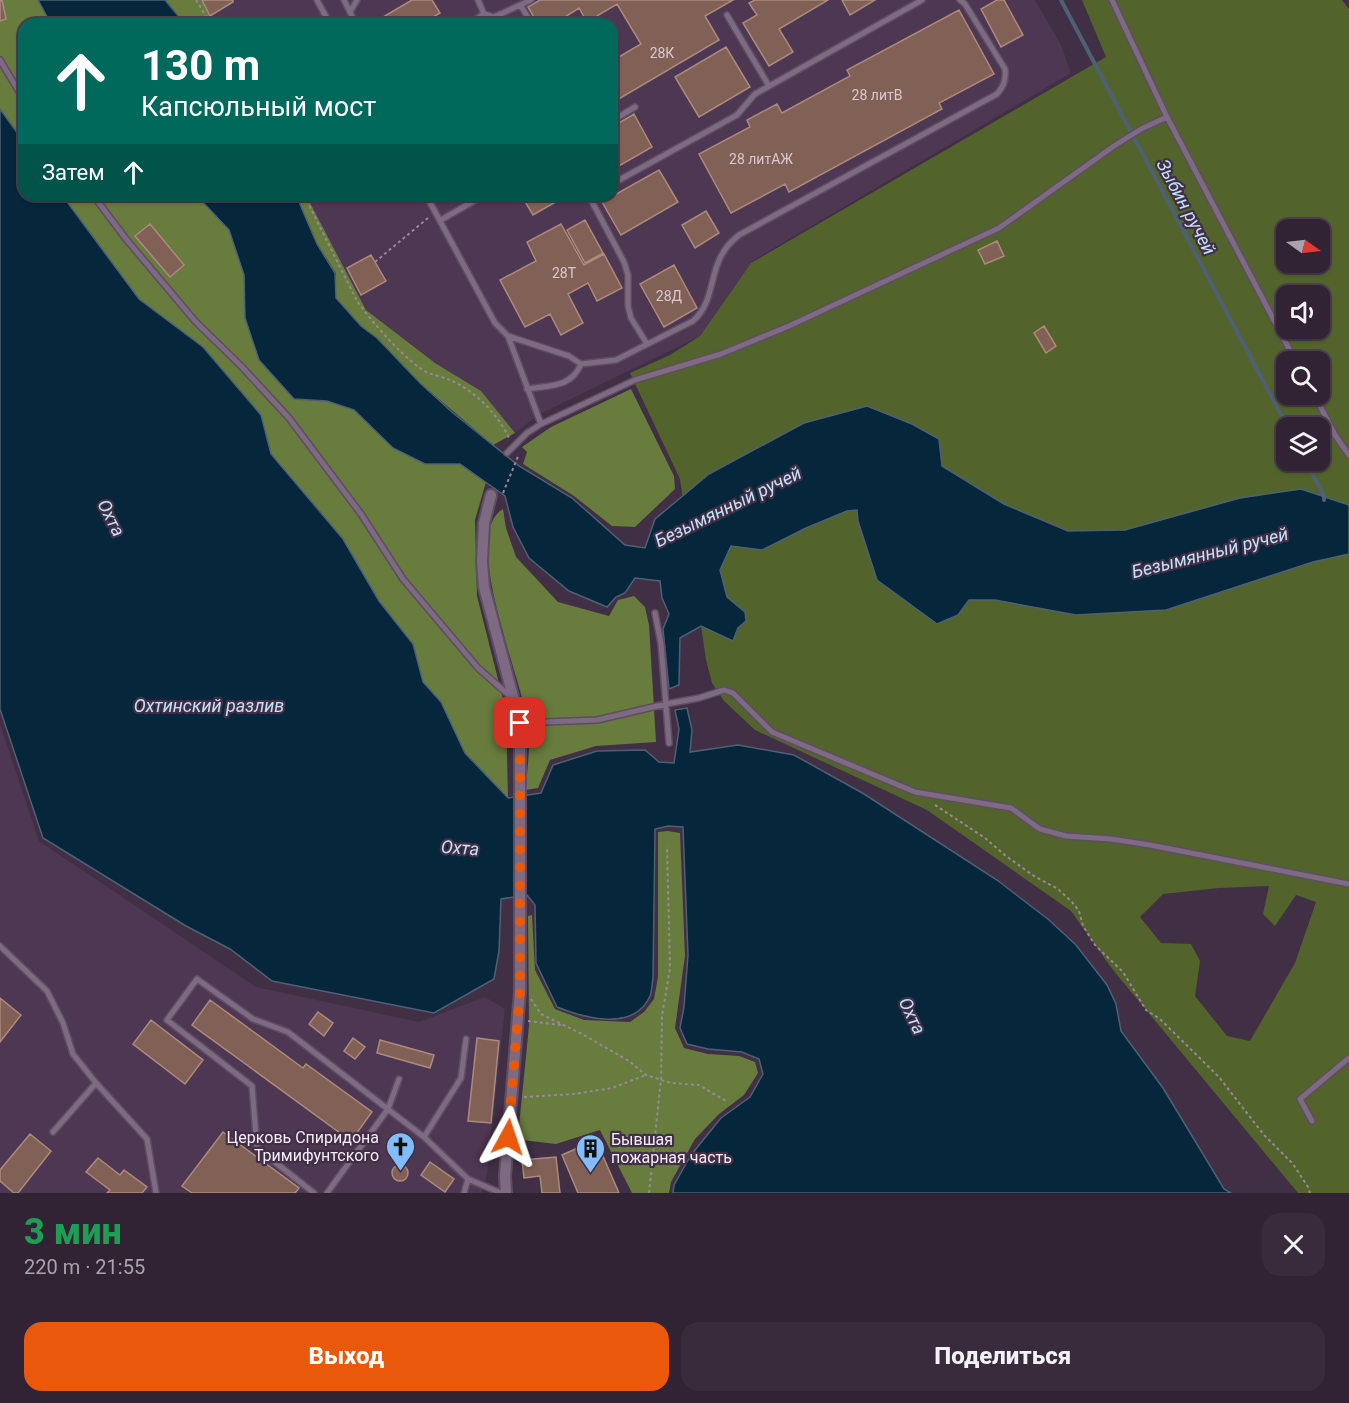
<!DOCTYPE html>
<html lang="ru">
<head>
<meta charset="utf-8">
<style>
  :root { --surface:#312334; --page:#392b3c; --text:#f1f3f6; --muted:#a8a4ac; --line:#4c404f; --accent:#ea580c }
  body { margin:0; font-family:Roboto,sans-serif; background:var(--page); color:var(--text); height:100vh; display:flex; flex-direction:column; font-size:22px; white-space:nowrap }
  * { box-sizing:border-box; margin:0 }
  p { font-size:20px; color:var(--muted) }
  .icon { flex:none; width:33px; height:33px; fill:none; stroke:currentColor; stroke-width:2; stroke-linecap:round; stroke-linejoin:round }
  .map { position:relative; height:1193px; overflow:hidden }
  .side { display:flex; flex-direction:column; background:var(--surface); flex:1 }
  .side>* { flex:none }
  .banner { position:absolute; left:18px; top:18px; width:600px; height:183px; border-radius:18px; box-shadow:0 2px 4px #0004,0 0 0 2px var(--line); background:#00695c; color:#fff; overflow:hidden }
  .needle { width:39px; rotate:104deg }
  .fabs { position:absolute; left:1276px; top:219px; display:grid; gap:12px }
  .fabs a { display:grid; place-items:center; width:54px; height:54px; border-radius:12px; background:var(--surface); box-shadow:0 2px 4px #0004,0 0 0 2px var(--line); font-size:30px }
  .pin { position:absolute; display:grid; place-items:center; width:51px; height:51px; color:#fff; margin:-26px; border-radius:12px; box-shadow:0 3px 9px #0006 }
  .me { position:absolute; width:66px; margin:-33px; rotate:5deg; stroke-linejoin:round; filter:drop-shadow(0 0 4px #0008) }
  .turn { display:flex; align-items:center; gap:21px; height:126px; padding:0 24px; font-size:27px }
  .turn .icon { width:78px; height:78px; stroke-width:2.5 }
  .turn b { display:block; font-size:42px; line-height:51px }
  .then { display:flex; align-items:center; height:57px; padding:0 24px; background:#0003; gap:12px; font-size:22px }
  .round { display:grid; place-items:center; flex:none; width:63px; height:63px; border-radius:18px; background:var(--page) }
  .overview { display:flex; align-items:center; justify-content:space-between; height:102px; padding:0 24px }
  h1 { font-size:36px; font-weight:800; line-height:45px; color:#1e9e55 }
  .action { display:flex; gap:12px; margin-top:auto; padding:12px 24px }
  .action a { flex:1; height:69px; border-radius:18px; background:var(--accent); color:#fff; font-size:24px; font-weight:800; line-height:69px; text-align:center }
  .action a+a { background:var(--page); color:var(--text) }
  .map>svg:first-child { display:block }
</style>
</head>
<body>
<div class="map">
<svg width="1349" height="1193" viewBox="0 0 1349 1193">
  <rect width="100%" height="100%" fill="#412f45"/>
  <path fill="#4e3753" d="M202 0H1035L1061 45 1071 73 752 261 700 336 538 415 515 433 481 391 435 363 366 310 306 195H612V24H217Z
    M0 724 39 841 256 987 419 1022 485 997 505 1009 487 1175 481 1193H0Z"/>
  <path fill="#52642b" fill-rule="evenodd" d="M1082 0H1342L1349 9V1193H1298L1113 970 1071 911 927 810 755 730 724 701 712 683 706 660 680 479 630 373 670 355 700 336 751 263 1106 57ZM1287 230H1320V262H1287ZM1287 296H1320V328H1287ZM1287 362H1320V394H1287ZM1287 428H1320V460H1287ZM1269 886 1263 914 1275 926 1296 895 1316 902 1295 963 1250 1041 1227 1036 1195 996 1200 961 1191 944 1161 943 1140 917 1163 894 1219 888Z"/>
  <path fill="#687c3e" d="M0 0H38L51 24H24V142L0 109Z
    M165 0H202L217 24H185Z
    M62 195H196L229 230 244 276 245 318 259 359 294 399 327 401 354 410 393 448 425 464H460L486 482 475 520 477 596 506 711 508 798 465 753 441 702 423 682 413 644 379 601 343 539 271 454 261 415 203 347 139 299Z
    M296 195H306L366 310 435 363 481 391 515 433 493 445 420 383 377 338 361 326 348 313 336 298V273L317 243Z
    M631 389 674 476 675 489 635 527 612 526 574 496 523 464 527 452 522 447 551 427Z
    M503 509 506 528 516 557 558 602 609 616 618 600 634 596 645 607 649 625 656 742 596 746 550 760 538 788 526 790C527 770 530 750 529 730 526 687 458 535 503 509Z
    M668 831 680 833 685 956 675 1028 684 1048 708 1054 739 1056 755 1062 758 1073 744 1095 719 1114 695 1139 671 1182 669 1193H632L600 1130 556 1144 522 1140 519 1126 529 1026 528 916 532 915 535 970 555 1009 584 1020 630 1022 644 1012 654 999 658 977V832Z"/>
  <path fill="#05263b" stroke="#4e6174" stroke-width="1.5" d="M38 0H165L185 24H51Z
    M0 109 24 142V195H62L139 299 203 347 261 415 271 454 343 539 379 601 413 644 423 682 441 702 465 753 508 798 541 793 553 765 597 751 645 750 659 762 674 763 679 729 675 710 687 708 692 730 690 752 738 745 794 755 864 794 997 880 1049 920 1076 945 1107 985 1116 1004 1121 1031 1163 1088 1224 1189 1231 1193H673L674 1185 691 1155 721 1118 750 1097 763 1074 759 1059 742 1052 708 1049 687 1044 680 1028 684 1007 688 955 683 827 668 826 655 829 653 978C652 983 652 991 650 996 634 1032 584 1018 557 1007L536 963 535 905 527 895 501 899 499 951 494 979 434 1013 272 981 230 949 186 926 43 838 0 709Z
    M196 195H296L317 244 335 273 336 298 361 326 377 338 420 383 453 413 519 466 572 498 625 545 645 548 655 519 709 474 804 423 867 406 912 424 939 439 942 466 1004 504 1068 531 1125 530 1240 498 1301 489 1349 505V554L1313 562 1166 610 1076 615 995 600H969L958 615 937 624 877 580 858 521 857 510 847 511 806 528 762 550 731 546 720 570 727 597 745 612 746 621 738 628 733 641 701 626 680 638 679 685 669 689 663 629 669 614 662 598 660 581 635 578 625 593 616 597 607 607 569 591 529 558 513 527 505 496 460 464H425L393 448 354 410 327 401 294 399 259 360 245 318 244 275 229 230Z"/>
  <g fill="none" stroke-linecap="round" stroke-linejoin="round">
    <path stroke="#4e6174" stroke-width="4" d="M1061 0 1288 428
      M1305 460 1324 496V500"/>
  </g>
  <path fill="#816156" stroke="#ac8a7e" stroke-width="1.5" d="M0 0H2L6 19 0 21Z
    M202 0H233V2L210 16Z
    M412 0H432L440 13 422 24H371Z
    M540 0H733L705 16 719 40 612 103V61L641 44 617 4 587 22 579 8 557 22 558 24H538L528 7Z
    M755 0H828L779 29 793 52 769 66 743 23 757 15 749 3Z
    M842 0H875L850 15Z
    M997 0H1004L1023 35 1001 47 981 9Z
    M959 10 994 74 939 103 942 109 789 192 785 184 731 213 699 154 750 127 747 120 777 104 782 113 850 76 847 70Z
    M726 47 750 87 699 117 675 77Z
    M634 114 652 147 612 170V127Z
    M659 170 678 202 621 235 602 202Z
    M521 195H568L533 215Z
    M706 211 719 233 695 248 682 225Z
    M585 220 603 253 585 263 567 230Z
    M150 224 184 265 170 277 135 236Z
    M561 224 584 265 604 254 622 288 597 301 588 283 568 294 583 323 561 335 550 314 525 327 500 280 536 261 527 242Z
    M997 241 1004 256 985 264 978 250Z
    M371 255 386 281 361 295 347 268Z
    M674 265 697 308 664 327 640 284Z
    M1044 326 1056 346 1046 353 1034 333Z
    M0 998 21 1015 0 1042Z
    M210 1000 303 1068 306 1064 372 1112 351 1141 192 1025Z
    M318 1012 333 1023 324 1036 309 1024Z
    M151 1020 203 1060 185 1084 133 1044Z
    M353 1038 365 1047 355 1059 344 1051Z
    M477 1038 499 1041 491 1123 468 1121Z
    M380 1040 434 1055 430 1068 377 1053Z
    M223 1132 299 1188 295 1193H192L182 1186Z
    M30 1134 51 1151 18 1193H14L0 1181V1170Z
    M596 1140 619 1193H578L562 1155Z
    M556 1157 560 1193H542L540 1176 524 1178 522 1160Z
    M98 1158 120 1175 124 1170 147 1187 142 1193H107L110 1190 86 1172Z
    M430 1162 454 1179 445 1192 421 1175Z
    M392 1173a8 8 0 1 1 16 0a8 8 0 1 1-16 0Z"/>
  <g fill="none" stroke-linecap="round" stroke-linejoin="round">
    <defs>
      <path id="lane" d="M317 0 330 24
        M344 0 356 24
        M1112 0 1167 117 1296 362
        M521 6 532 24
        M350 12 357 0
        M484 14 494 17 531 0
        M727 15 769 86
        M468 24 484 14 478 0
        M612 43 616 41
        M0 60 24 100
        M612 121 635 107
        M612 184 737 115 755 94 922 0
        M93 195 126 239 195 321 242 367 289 418 361 514 403 579 478 668 511 697
        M426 195 495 323 508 336 569 356 581 364
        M592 195 589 196 624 262 628 275V306L631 318 647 344
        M441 220 484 195
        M508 336 541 424
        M527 389C550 385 571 388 581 364L616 360 693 321C720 297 704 262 739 235L997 94C1004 86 1006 80 1005 69L965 4 960 0
        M1314 394 1335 435 1349 455
        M507 453 527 433 541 424 635 380 721 354 789 326 999 228 1114 146 1141 129 1167 117
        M655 613 661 644 669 743
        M520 723 597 720 666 704 699 698 724 690 733 693 772 732 915 792 1011 808 1040 829 1066 836 1111 839 1150 845 1349 884
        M0 946 47 991 63 1023 73 1054 96 1083 147 1139 156 1193
        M1312 1121 1300 1099 1349 1058
        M53 1132 96 1083
        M424 1137 461 1078 466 1039
        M314 1193 257 1148 252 1086 167 1020 197 979 253 1019 288 1032 424 1137 468 1179 501 1193
        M327 1193 388 1109 399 1079
        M464 1193 468 1179"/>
      <path id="street" d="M491 495 484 523 483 541 482 562 484 587 520 723V991L505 1176 506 1193"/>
    </defs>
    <use href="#lane" stroke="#5e4e61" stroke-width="8"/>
    <use href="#street" stroke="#5e4e61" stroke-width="14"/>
    <path stroke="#97889b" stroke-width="2" stroke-dasharray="3 3" stroke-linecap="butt" d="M196 0 211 24
      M304 195 357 301C372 322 399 353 420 368 429 375 441 376 450 380 475 391 497 413 509 438
      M375 262 428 218
      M503 493 519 454
      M935 805 985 838 1006 856 1034 876 1058 889 1072 902 1079 911 1083 926 1095 945 1123 972 1146 1010 1160 1019 1219 1077 1264 1135 1293 1164 1308 1187 1310 1193
      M531 999 541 1014 584 1035 629 1061 646 1075 671 1083 699 1085 726 1101
      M528 1021 561 1025
      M524 1097 574 1094 612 1088 646 1075
      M649 1193 661 1079 662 1016 670 968 667 846"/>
    <use href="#lane" stroke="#7e6a83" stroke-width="5"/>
    <use href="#street" stroke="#7e6a83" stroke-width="10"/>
  </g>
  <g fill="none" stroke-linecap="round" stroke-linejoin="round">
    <path stroke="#ea580c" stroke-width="10" stroke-dasharray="0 18" d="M508 1137 520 991V723"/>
  </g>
  <defs>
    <symbol id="church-pin" viewBox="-11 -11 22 30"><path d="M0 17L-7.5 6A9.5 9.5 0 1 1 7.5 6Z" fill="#80bdfa" stroke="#412f45"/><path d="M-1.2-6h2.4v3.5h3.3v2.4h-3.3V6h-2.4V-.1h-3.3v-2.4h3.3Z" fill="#111"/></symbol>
    <symbol id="building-pin" viewBox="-11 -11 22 30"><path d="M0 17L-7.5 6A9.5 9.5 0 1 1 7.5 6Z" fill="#80bdfa" stroke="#412f45"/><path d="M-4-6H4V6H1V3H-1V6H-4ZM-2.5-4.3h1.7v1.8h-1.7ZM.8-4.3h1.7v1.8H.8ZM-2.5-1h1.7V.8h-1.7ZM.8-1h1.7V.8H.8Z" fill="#111"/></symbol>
  </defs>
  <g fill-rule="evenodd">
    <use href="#church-pin" x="384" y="1130" width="33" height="45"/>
    <use href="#building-pin" x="574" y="1132" width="33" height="45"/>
  </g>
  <g text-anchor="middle" stroke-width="4.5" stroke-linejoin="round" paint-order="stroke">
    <g font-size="14" fill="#dac8d0">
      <text x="662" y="58">28К</text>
      <text x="877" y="100">28 литВ</text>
      <text x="761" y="164">28 литАЖ</text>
      <text x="564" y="278">28Т</text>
      <text x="669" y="301">28Д</text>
    </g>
    <g font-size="16" fill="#f7ebf9" stroke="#412f45" text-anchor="end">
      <text x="379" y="1143">Церковь Спиридона<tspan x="379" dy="18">Тримифунтского</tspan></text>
      <text x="611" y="1145" text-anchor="start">Бывшая<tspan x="611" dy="18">пожарная часть</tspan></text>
    </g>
    <g font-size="18" font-style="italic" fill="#c1e1fa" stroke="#412f45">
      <text transform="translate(1186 207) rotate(62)" y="6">Зыбин ручей</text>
      <text transform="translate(728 507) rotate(-26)" y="6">Безымянный ручей</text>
      <text transform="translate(111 518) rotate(63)" y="6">Охта</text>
      <text transform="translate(1210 553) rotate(-14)" y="6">Безымянный ручей</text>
      <text x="209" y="712">Охтинский разлив</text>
      <text transform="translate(460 848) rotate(4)" y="6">Охта</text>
      <text transform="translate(912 1016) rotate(64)" y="6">Охта</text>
    </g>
  </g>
</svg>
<div class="fabs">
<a><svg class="needle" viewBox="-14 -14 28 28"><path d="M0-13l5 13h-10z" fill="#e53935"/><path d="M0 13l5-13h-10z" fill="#a8a4ac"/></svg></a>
<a><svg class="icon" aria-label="sound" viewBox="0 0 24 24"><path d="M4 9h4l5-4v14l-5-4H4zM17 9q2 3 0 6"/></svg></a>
<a><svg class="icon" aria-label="search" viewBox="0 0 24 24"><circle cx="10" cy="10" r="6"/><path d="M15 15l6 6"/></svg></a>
<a><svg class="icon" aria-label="layers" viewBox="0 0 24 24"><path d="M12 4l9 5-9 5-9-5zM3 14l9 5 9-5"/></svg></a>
</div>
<div class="pin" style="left:520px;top:723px;background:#d93025"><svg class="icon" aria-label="arrive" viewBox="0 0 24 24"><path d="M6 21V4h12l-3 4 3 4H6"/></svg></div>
<svg class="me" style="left:508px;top:1137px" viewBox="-20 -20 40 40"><path d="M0-17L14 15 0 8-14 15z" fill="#ea580c" stroke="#fff" stroke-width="4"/></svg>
<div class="banner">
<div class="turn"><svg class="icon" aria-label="ahead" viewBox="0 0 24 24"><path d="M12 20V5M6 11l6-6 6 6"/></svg><div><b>130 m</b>Капсюльный мост</div></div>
<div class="then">Затем<svg class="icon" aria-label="ahead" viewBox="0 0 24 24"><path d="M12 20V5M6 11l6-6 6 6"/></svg></div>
</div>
</div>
<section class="side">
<div class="overview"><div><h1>3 мин</h1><p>220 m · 21:55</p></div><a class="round"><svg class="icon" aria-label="close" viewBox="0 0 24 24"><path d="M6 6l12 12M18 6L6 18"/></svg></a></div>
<div class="action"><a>Выход</a><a>Поделиться</a></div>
</section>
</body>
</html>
